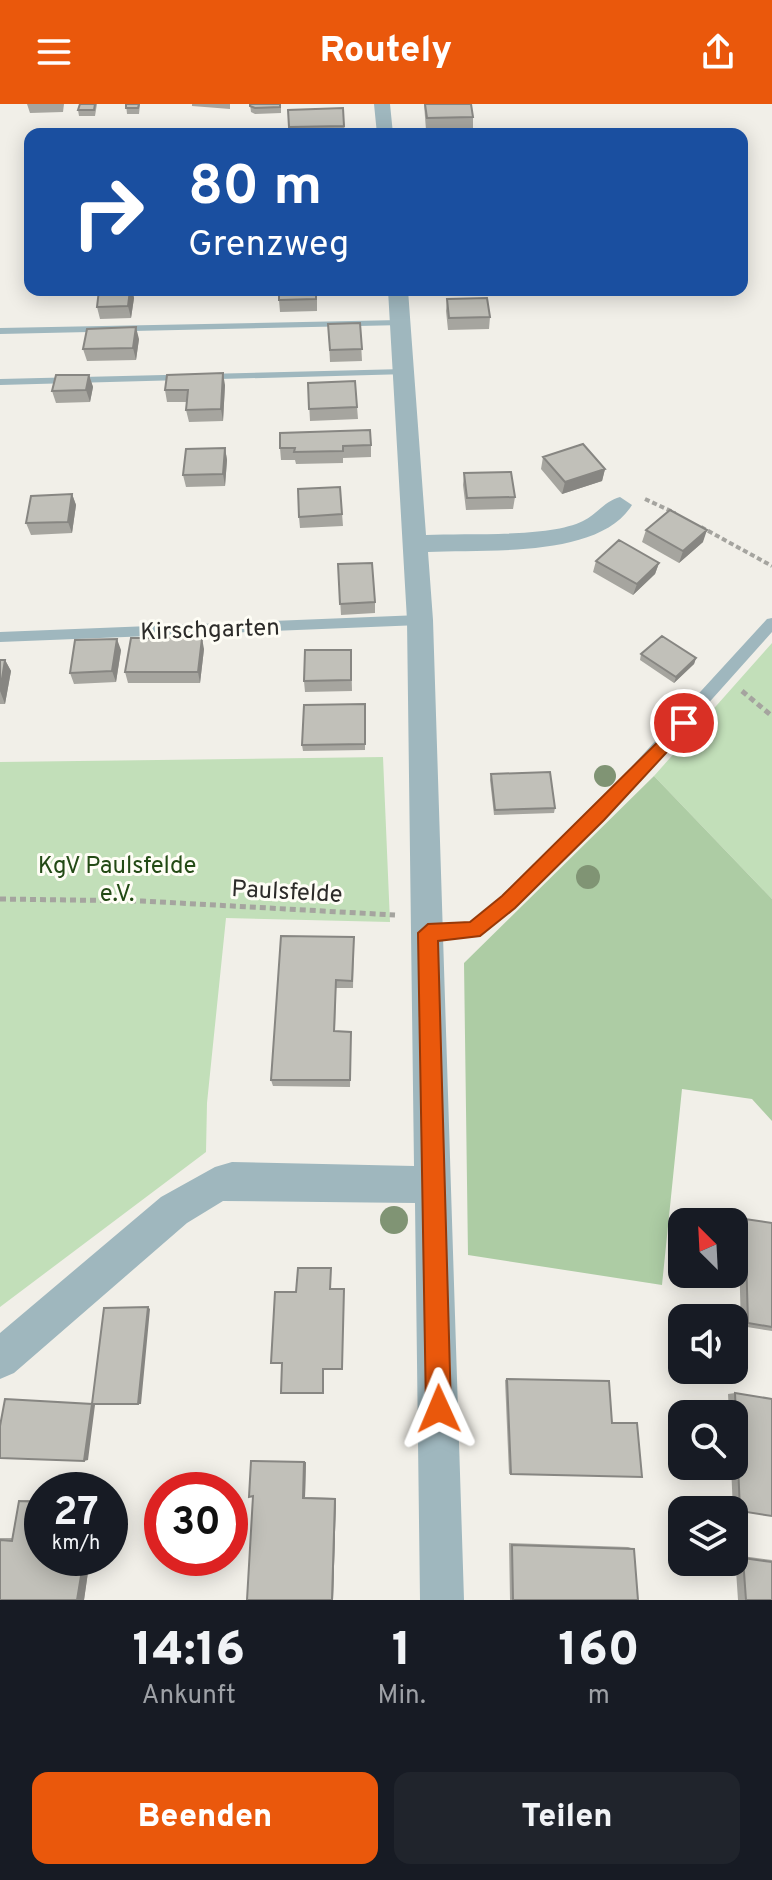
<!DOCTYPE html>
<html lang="de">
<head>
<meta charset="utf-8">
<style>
  :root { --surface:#171b24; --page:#20242c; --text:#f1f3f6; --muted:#9ea1a6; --accent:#ea580c }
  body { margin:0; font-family:Overpass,sans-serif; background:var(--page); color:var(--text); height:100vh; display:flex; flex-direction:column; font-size:30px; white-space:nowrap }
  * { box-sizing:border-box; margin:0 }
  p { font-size:26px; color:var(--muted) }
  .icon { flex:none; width:44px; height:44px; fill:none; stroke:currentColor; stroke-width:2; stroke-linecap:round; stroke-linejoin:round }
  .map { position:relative; height:1496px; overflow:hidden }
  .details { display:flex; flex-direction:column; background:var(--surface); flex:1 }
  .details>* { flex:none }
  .top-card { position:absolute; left:24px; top:24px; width:724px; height:168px; border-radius:16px; box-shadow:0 4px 20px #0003; background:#1a4fa0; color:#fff; overflow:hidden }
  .needle { width:52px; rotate:336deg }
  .buttons { position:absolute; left:668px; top:1104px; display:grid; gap:16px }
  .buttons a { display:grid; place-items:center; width:80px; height:80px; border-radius:16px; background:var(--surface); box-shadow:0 4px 20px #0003; font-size:40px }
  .speed { position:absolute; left:24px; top:1368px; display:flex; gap:16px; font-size:40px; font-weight:700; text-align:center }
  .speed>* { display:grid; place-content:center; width:104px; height:104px; border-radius:50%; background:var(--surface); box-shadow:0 4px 20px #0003; line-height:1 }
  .speed small { font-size:20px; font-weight:400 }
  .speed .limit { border:12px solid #d22; background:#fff; color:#111 }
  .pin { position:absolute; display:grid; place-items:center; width:68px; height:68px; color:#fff; margin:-34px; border:4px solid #fff; border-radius:50%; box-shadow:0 2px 8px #0007 }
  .me { position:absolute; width:88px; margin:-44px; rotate:359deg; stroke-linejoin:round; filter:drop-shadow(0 0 6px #0008) }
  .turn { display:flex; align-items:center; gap:28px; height:168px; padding:0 32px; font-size:36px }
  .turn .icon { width:104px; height:104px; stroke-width:2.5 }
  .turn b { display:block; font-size:56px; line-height:68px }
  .eta { display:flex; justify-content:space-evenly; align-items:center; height:136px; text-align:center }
  .eta b { font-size:48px; font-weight:800; line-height:56px }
  .cta { display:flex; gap:16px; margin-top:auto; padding:16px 32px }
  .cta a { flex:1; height:92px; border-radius:16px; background:var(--accent); color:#fff; font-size:32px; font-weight:800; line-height:92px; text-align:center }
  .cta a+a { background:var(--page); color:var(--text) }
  header { display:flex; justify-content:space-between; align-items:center; height:104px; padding:0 32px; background:var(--accent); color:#fff; font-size:36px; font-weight:800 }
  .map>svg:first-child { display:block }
</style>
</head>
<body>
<header><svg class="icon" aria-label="menu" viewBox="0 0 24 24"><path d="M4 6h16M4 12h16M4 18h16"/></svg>Routely<svg class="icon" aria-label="share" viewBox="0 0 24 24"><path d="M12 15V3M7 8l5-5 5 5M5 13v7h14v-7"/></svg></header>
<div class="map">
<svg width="772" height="1496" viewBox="0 0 772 1496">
  <rect width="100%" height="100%" fill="#f1efe8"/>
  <path fill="#c2dfb9" d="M772 539V795L654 672Z
    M383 653 390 818 226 814 207 999 206 1048 0 1203V658Z"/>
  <path fill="#adcca4" d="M654 672 772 795V1017L752 995 682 985 662 1181 468 1151 464 859Z"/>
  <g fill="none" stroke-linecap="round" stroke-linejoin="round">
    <path stroke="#a5a49f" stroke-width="4" stroke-dasharray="5 3" stroke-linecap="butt" d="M645 395 675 409
      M701 423 772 462"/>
    <path stroke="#a5a49f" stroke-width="5" stroke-dasharray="6 4" stroke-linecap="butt" d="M742 587 772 612
      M0 795 142 797 395 811"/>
    <path fill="#9fb7be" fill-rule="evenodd" d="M400 216 404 217V221L0 230V224Z
      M404 265 410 268 408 270 0 281V275Z
      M420 511 427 516 420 521 0 538V528Z
      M772 514V528L604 716 515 803 480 831 428 837 422 834 420 829 422 824 471 819 503 793 592 706 767 515Z"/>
    <path fill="#9fb7be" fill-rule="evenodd" d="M374 0H390L393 30H377Z
      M388 186H408L426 431C467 429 549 434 583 417 597 410 605 397 620 393L632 401C599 455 483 445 428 448L433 516 464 1496H420L415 1099 223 1097 187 1119 14 1269 0 1275V1229L161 1093 215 1063 232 1058 414 1062 407 516Z"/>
  </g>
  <g fill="#809474">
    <circle cx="605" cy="672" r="11"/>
    <circle cx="588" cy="773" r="12"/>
    <circle cx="394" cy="1116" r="14"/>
  </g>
  <path fill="#a6a59f" d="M27 0H64L63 8 30 9Z
    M80 0H97L95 12H79L78 6Z
    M126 0H140L139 10H127Z
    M192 0H230V5L192 2Z
    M250 0H281V9L255 10 251 8Z
    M423 0H471L473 13V25L426 26 424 0Z
    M343 4 345 30H289V23Z
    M99 186H132L134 194 131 214 100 215 97 203Z
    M317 186V207L280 208 279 196Z
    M447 195 490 213 489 225 448 226 446 207Z
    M360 219 362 257 330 258 328 220Z
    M139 235 136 256 87 257 83 245Z
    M89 271 93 283 90 298 56 299 52 287Z
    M355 277 358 315 310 317 308 279Z
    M225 281 223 317 189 318 186 306 187 298H167L165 286Z
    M371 341V353L343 354V359L296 360 295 356H281L280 344Z
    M225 344 227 356 225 382 186 383 183 371Z
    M543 353 605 365 602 377 562 390 541 365Z
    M464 369 515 393 513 405 466 406 463 381Z
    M340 383 343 422 300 424 299 413Z
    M72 390 76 401 72 429 31 431 26 419Z
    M646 426 703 438 679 459 642 438Z
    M596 457 659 459 655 470 633 491 593 468Z
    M338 460 375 498V509L341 511Z
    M204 545 200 579H128L125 568Z
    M121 546 116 578 74 580 70 569Z
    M351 546 352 587 305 588 304 577Z
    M641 550 696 554 694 560 674 579 640 556Z
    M0 556H5L11 567 5 600H0Z
    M365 600V646L303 647 302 641Z
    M491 670 555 704 554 709 494 711 490 676Z
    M354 841 353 884H336L335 927 351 928 350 983 273 982 271 976Z
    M745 1115 772 1119V1227L741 1222 738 1119Z
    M507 1275 511 1370H509L505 1276Z
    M735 1289 772 1412 733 1406 731 1362H734V1310H729L728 1290Z
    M254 1357 306 1358 305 1393 336 1394 333 1496 253 1392Z
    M27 1396H42V1454H90L84 1496H0V1434H12L19 1397Z
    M509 1439 628 1443 634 1445 638 1496H510Z
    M735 1451 772 1456V1496H738Z"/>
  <path fill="#878682" d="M130 186H132L134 194 131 214 128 202Z
    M136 223 139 235 136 256 133 244Z
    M223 269 225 281 223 317 221 305Z
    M89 271 93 283 90 298 86 286Z
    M225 344 227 356 225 382 223 370Z
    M605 365 602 377 562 390 565 378Z
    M72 390 76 401 72 429 68 418Z
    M707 426 703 438 679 459 683 447Z
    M659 459 655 470 633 491 637 480Z
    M202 534 204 545 200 579 198 568Z
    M117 535 121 546 116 578 112 567Z
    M696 554 694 560 674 579 676 573Z
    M5 556 11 567 5 600 0 587Z
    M148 1203 150 1205 141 1300H138Z
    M92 1300 95 1301 88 1356 84 1357Z
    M304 1358H306L305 1393 303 1394Z
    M336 1394 333 1496H332L335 1395Z
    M84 1454H90L84 1496H77Z"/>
  <path fill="#c1c0b9" stroke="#878682" stroke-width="2" d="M80 0H95L94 6H78Z
    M126 0H139L138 4H126Z
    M250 0H280V3L255 4 250 2Z
    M425 0H471L473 13 427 14Z
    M343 4 344 22 289 23 288 6Z
    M424 26H468V30H425Z
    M99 186H130L128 202 97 203Z
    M279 186H316V195L279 196Z
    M487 194 490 213 449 214 447 195Z
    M360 219 362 245 330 246 328 220Z
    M136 223 133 244 83 245 87 225Z
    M223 269 221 305 186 306 188 286H165L167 271Z
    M56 271H89L86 286 52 287Z
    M355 277 357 303 309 305 308 279Z
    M370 326 371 341 343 342V347L294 348 295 344H280V329Z
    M583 340 605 365 565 378 543 353Z
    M225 344 223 370 183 371 186 345Z
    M511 368 515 393 467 394 464 369Z
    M340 383 342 410 299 413 298 385Z
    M72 390 68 418 26 419 31 392Z
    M670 406 707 426 683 447 646 426Z
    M619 436 659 459 637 480 596 457Z
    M372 459 375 498 340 500 338 460Z
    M662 532 696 554 676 573 641 550Z
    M131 534H202L198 568H125Z
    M117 535 112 567 70 569 75 536Z
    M305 546H351V576L304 577Z
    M0 556H5L0 587Z
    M365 600V640L302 641 304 601Z
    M550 668 555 704 495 706 491 670Z
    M281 832 354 833 352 877 336 876 334 927 351 928 350 976H271Z
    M745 1115 772 1119V1223L748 1219Z
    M298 1164H331L330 1185H344L342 1265H323V1289H281L282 1259H271L275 1188H296Z
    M148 1203 138 1300H92L104 1204Z
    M507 1275 609 1277 612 1319H637L642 1373 511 1370Z
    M735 1289 772 1295V1412L740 1407Z
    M5 1295 92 1300 84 1357 0 1354V1322Z
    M251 1357 304 1358 303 1394 335 1395 332 1496H247L253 1392 249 1393Z
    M19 1397 42 1398V1454H84L77 1496H0V1436L12 1437Z
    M512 1441 634 1445 638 1496H513Z
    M743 1454 772 1458V1496H746Z"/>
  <path fill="#ea580c" stroke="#983908" stroke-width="2" d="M684 612 692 619 690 623 604 716 515 804 480 832 438 837 451 1305 447 1314 439 1317 430 1314 426 1305 418 829 428 820 470 818 502 792Z"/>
  <g text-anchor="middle" stroke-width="6" stroke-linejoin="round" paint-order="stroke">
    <g font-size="24" fill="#2c2b29" stroke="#fefdf5">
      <text transform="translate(210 525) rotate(-2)" y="8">Kirschgarten</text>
      <text transform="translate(287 787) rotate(3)" y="8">Paulsfelde</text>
    </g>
    <g font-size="24" fill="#234a15" stroke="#fefdf5">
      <text x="117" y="769">KgV Paulsfelde<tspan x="117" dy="28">e.V.</tspan></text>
    </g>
  </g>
</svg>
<div class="buttons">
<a><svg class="needle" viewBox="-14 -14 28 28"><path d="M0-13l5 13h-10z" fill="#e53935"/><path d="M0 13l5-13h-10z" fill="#9ea1a6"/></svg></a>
<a><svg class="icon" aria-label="sound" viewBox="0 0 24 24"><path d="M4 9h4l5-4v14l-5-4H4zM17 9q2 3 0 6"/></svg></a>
<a><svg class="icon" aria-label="search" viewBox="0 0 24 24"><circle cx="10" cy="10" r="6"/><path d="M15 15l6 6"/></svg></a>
<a><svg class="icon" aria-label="layers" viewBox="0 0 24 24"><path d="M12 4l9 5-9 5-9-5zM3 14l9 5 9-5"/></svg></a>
</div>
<div class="speed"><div>27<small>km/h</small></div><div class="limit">30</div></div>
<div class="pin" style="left:684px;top:619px;background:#d93025"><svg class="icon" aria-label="arrive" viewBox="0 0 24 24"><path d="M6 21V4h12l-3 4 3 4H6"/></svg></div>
<svg class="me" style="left:439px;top:1305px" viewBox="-20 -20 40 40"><path d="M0-17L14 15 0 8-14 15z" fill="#ea580c" stroke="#fff" stroke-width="4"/></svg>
<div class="top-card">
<div class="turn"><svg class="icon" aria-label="right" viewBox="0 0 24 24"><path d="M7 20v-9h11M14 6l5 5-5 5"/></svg><div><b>80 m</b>Grenzweg</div></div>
</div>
</div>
<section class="details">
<div class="eta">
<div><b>14:16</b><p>Ankunft</p></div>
<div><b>1</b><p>Min.</p></div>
<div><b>160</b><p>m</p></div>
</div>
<div class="cta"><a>Beenden</a><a>Teilen</a></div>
</section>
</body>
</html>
